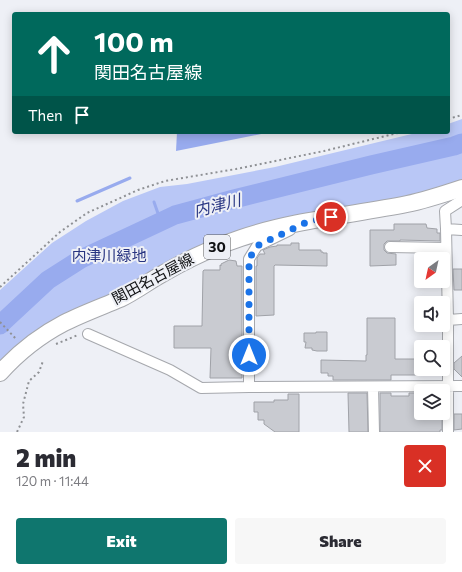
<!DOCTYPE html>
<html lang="en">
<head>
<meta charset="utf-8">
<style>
  :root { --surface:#fff; --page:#f7f7f7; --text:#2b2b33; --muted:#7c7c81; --accent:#0f766e }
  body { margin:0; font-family:Commissioner,"Noto Sans JP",sans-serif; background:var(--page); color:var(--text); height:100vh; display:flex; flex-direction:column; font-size:15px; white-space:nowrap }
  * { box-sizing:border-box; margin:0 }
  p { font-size:13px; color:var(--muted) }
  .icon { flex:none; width:22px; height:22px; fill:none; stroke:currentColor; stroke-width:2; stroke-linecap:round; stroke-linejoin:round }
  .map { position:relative; height:432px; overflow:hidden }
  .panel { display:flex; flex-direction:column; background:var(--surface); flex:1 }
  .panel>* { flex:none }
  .hud { position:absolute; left:12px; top:12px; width:438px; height:122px; border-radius:4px; box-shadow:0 2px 10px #0003; background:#00695c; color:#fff; overflow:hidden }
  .needle { width:26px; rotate:213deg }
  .buttons { position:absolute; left:414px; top:252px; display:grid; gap:8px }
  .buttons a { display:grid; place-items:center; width:36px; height:36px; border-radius:4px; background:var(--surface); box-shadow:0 2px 10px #0003; font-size:20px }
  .pin { position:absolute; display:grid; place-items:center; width:34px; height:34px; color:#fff; margin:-17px; border:2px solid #fff; border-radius:50%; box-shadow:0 1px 4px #0007 }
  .me { position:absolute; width:44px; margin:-22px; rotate:0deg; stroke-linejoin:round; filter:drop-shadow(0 0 3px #0008) }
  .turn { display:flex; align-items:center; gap:14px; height:84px; padding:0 16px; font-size:18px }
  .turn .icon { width:52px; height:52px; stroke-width:2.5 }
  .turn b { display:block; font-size:28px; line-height:34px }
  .then { display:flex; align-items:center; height:38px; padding:0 16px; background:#0003; gap:8px; font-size:15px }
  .round { display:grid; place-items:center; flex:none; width:42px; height:42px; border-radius:4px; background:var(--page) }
  .overview { display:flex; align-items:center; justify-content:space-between; height:68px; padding:0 16px }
  h1 { font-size:24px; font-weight:800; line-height:30px }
  .cta { display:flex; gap:8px; margin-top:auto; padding:8px 16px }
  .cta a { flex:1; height:46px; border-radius:4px; background:var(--accent); color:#fff; font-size:16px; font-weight:800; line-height:46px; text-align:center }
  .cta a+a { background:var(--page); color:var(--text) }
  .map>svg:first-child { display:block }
</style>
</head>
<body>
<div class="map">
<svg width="462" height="432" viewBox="0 0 462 432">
  <rect width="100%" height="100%" fill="#eef0f6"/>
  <path fill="#b9c7f6" d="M462 119V183L188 256 0 367V290L52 243 86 221 123 201 160 187 187 184 275 167 420 132H448V124Z"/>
  <path fill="#98abee" d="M177 132H271L176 151Z"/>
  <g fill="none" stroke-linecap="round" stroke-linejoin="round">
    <path stroke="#98abee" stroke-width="3" d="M77 201 130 178
      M154 202 161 222"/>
    <path stroke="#98abee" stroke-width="19" d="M0 325 5 320 48 280 81 259 175 215 234 199 371 165 454 146 462 143"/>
  </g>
  <path fill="#c9cbd1" stroke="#a0a2a8" d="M394 224H426L427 228 437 229V233H440V241L400 240V241H387L384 244V250L387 253 396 254V265L370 266V230H394Z
    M291 243H299V250H321V252H323V253H327V266L275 265 274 266V315L256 316V266H257V258L260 254H265L263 250 270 247 277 246V245H291Z
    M417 254H431V259H417Z
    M229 260 236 261 237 266H242V378H210L211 348H174V326H202L203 271 204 270H220V265L221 266V264Z
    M453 269H462V290H454Z
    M367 318H395V359H421V375H391V380H333V376H328V373H321V360L366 361V355H367Z
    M316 332H327V351H317L312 350V348H305L306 342H304V333H316Z
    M462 356V377L454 369V363Z
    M348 393H367L368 432H349Z
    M380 393H391V396H409V393H421V413H424V415H442V430H440V432H380Z
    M288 394H299V432H275L264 424V420H258V412H254V402H274V400H288Z
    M454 414H462V429L454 430Z"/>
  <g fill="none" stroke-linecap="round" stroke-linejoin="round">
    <defs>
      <path id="street" d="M446 229 462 230
        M390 247 446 248
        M448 320 462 319
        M88 334 170 370 201 388 249 387 462 386
        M249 387V259L257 246 290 230
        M373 387 374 432
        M448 432V320L446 229 445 211 462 200"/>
      <path id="primary" d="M0 373C17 354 41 335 64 323 82 314 101 307 120 299 135 292 149 281 164 273 188 259 214 247 241 238 294 220 352 215 407 204 426 200 444 194 462 188"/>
    </defs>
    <use href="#street" stroke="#a6a8ad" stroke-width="12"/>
    <use href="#primary" stroke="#a6a8ad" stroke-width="18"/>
    <path stroke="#8f9195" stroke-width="2" stroke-dasharray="2 3" stroke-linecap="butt" d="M448 119 462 115
      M0 287 60 232 87 213 138 190 165 181 236 169 324 151 402 132
      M0 322 17 340
      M56 344 78 335
      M17 432 24 417 23 404 29 381 39 372 43 361"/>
    <use href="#street" stroke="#fff" stroke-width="10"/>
    <use href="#primary" stroke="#fff" stroke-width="16"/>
  </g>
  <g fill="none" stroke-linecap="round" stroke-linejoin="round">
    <path stroke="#1a73e8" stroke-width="7" stroke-dasharray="0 12.6" d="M249 355V259L257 246 307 222 331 217"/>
  </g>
  <g text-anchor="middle" stroke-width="4" stroke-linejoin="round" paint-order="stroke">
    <rect fill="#eef0f6" stroke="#535457" stroke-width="1" x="204" y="235" width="26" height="24" rx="3"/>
    <g font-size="14" font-weight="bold" fill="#101113">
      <text x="217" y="252">30</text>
    </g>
    <g font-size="15" fill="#283481" stroke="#eef0f6">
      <text x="109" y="261">内津川緑地</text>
    </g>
    <g font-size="15" fill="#101113" stroke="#eef0f6">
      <text transform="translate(153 279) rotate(-28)" y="5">関田名古屋線</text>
    </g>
    <g font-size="16" font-style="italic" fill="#2a3784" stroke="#eef0f6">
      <text transform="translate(217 205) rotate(-14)" y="6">内津川</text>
    </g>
  </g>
</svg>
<div class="buttons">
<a><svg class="needle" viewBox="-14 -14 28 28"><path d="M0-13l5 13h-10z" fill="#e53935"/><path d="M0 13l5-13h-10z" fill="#7c7c81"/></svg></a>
<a><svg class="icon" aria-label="sound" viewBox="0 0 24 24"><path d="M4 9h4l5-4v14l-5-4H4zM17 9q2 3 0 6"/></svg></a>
<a><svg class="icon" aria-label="search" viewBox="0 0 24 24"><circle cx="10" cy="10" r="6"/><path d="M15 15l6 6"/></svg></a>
<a><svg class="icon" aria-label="layers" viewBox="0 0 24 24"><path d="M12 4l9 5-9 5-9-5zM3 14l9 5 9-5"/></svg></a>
</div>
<div class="pin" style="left:331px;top:217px;background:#d93025"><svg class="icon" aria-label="arrive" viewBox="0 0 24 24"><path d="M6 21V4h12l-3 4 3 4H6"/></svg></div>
<svg class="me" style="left:249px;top:355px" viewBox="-20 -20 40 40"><circle r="17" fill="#1a73e8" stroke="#fff" stroke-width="3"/><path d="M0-11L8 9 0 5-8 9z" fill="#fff"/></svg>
<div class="hud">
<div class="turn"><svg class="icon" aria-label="ahead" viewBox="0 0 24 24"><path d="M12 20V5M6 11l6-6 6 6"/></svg><div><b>100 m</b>関田名古屋線</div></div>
<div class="then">Then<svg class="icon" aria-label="arrive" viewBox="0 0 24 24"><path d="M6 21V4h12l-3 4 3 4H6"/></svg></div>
</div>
</div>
<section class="panel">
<div class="overview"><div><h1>2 min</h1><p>120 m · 11:44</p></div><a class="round" style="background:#d93025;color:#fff"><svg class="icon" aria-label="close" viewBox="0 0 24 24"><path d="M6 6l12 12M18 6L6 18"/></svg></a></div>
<div class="cta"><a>Exit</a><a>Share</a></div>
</section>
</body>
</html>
